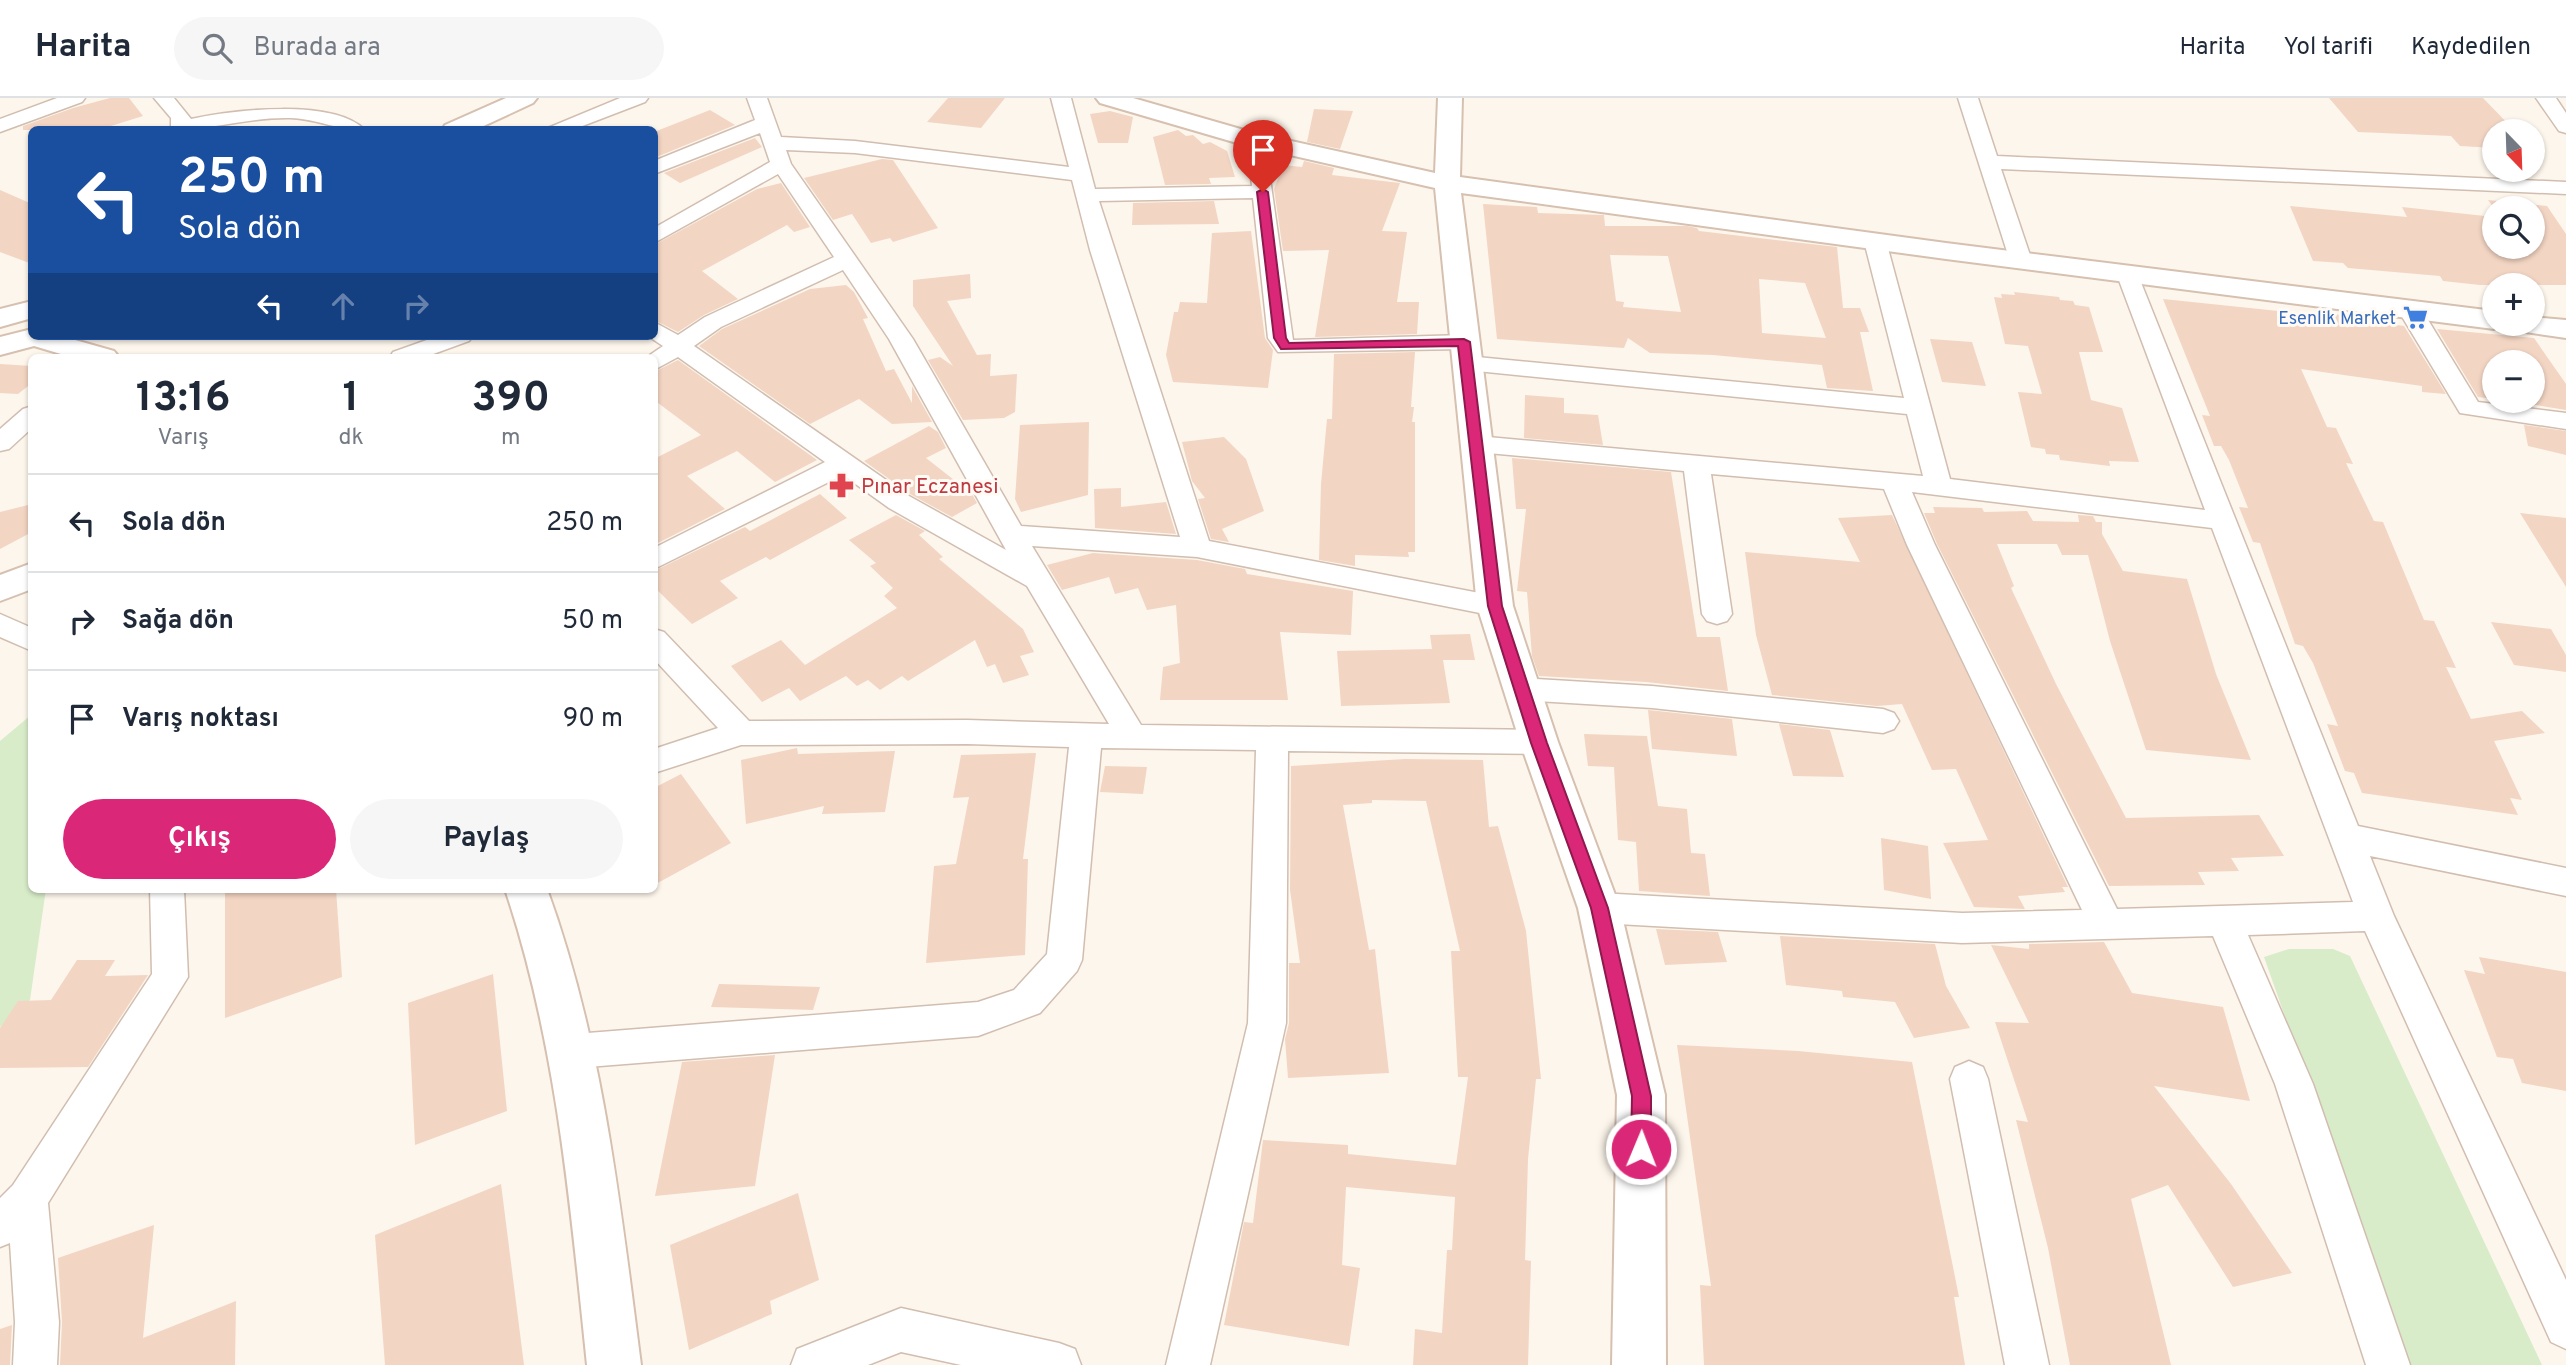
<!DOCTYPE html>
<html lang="tr">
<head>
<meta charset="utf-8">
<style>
  :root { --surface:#fff; --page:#f6f6f7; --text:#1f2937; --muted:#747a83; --line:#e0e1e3; --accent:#db2777 }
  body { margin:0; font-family:Overpass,sans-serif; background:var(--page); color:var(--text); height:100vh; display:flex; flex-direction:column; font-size:26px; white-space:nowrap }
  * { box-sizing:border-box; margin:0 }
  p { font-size:23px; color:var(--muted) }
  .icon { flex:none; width:38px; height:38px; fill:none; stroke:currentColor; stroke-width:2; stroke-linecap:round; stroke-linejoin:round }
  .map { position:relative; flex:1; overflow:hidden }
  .sheet { position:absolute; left:28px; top:256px; width:630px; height:539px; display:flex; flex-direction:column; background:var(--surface); border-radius:10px; box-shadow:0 2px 5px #0004 }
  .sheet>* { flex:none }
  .hud { position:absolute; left:28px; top:28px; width:630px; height:214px; border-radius:10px; box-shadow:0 2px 5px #0004; background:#1a4fa0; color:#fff; overflow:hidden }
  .needle { width:46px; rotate:157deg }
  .buttons { position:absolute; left:2482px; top:21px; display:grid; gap:14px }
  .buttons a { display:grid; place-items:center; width:63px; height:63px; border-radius:50%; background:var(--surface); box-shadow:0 2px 5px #0004; font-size:35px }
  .pin { position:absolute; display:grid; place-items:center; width:60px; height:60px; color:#fff; margin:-72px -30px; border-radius:50% 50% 50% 0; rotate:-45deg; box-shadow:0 0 7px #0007 }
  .pin .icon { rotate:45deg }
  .me { position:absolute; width:77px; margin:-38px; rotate:1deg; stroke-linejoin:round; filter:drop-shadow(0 0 5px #0008) }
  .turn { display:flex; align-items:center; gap:24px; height:147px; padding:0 35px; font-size:32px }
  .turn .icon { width:91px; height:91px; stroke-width:2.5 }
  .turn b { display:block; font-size:49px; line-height:60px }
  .lanes { display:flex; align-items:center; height:66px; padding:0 35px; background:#0003; justify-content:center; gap:35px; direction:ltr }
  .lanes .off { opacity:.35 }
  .eta { display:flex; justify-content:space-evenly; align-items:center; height:119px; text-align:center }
  .eta b { font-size:42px; font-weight:700; line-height:49px }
  .primary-button { display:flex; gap:14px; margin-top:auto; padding:14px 35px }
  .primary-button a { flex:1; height:80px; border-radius:42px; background:var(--accent); color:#fff; font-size:28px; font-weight:700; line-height:80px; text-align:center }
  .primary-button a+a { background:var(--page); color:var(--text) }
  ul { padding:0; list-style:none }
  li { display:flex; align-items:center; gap:21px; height:98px; padding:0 35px; border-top:2px solid var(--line) }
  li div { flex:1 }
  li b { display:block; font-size:26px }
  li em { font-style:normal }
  header { display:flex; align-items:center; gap:42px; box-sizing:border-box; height:98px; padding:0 35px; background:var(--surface); border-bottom:2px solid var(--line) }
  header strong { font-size:33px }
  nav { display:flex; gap:38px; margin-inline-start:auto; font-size:24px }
  .search { width:490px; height:63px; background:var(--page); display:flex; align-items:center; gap:18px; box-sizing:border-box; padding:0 24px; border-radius:38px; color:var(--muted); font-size:26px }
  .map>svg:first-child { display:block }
</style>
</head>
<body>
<header>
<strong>Harita</strong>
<div class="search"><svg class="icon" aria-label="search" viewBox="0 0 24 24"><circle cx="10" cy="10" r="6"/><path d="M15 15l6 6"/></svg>Burada ara</div>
<nav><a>Harita</a><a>Yol tarifi</a><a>Kaydedilen</a></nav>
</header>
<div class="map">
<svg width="2566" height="1267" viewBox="0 0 2566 1267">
  <rect width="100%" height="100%" fill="#fdf6ec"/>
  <path fill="#d8ecc9" d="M31 617 32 791H46L30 902 0 929V643Z
    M2289 851H2333L2350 858 2542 1267H2408L2264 859Z"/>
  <path fill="#f3d5c3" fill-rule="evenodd" d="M110 0H129L143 18 98 32H23V28L73 10Z
    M948 0H1005L981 30 927 24Z
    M2329 0H2483L2515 33H2494V50L2460 48 2451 38 2358 34Z
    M1314 11 1353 13 1340 51 1307 44Z
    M710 12 735 27 654 60V34Z
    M1110 13 1133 19 1128 45H1098L1090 16Z
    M1178 32 1186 38 1193 37 1203 46 1210 44 1227 53 1235 79 1209 80 1211 86 1165 87 1153 39Z
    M755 40 762 49 680 85 664 75Z
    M882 61 893 62 938 130 893 144 890 140 871 145 852 116 833 122 804 80Z
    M1304 63 1334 70 1332 77 1400 85 1382 133 1407 134 1397 204H1419L1417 236 1315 239 1329 152 1283 153 1274 91 1283 67 1302 69Z
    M781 85 810 129 794 134 787 127 702 173 738 201 704 217 678 234 654 222V147L757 91Z
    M0 92 32 106V166L0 154Z
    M2488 102 2547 108 2566 136V187H2480L2443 183 2440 178 2348 170 2343 165 2313 163 2290 108 2407 119 2402 109 2494 119V149H2532V110H2494Z
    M1214 103 1219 126 1132 127 1133 105Z
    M1483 106 1537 109 1538 115 1604 117 1605 128H1687L1697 130 1699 133 1837 149 1843 210H1860L1869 234H1860L1873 293 1827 290 1822 267 1713 257 1650 255 1628 240 1624 250 1497 241ZM1610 157 1668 158 1681 214 1623 209 1624 204 1616 203ZM1759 181 1805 185 1826 240 1762 235Z
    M1251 133 1265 240 1273 252 1268 290 1173 284 1166 257 1174 214H1178L1180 204 1207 205 1212 135Z
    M970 176 971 200 947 203 977 257 991 256 990 278 1017 276 1015 314 1004 320 963 322 928 262 940 259 953 268 913 208V182Z
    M846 187 854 194 868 220 863 221 886 273 894 271 912 305V288L932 324 892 326 859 301 810 326 699 248 722 231 810 191Z
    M2014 194 2059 199 2060 202 2073 203 2075 207 2089 209 2103 254H2079L2091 302 2122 310 2139 364 2109 363 2110 368 2060 362 2059 357 2046 356 2045 351 2031 349 2018 294 2042 296 2028 248 2005 246 1994 199 2002 200 2001 196 2015 197Z
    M2163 201 2325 218 2323 215 2373 220 2376 224 2404 228 2446 296 2422 294V288L2301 271 2327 329 2336 330 2353 366 2346 365 2374 423 2383 424 2424 522 2434 523 2456 570 2446 569 2471 621 2522 613 2545 635 2494 643 2522 702 2510 700 2518 717 2362 695 2354 675 2345 673 2327 626 2338 628 2313 565 2303 548 2295 546 2260 445 2253 444 2239 409 2248 410 2229 362 2221 348H2214L2202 317 2210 318Z
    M2437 231 2534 240 2566 286V312L2512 303H2532V264H2494V301L2478 299Z
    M1930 241 1972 244 1986 288 1942 284Z
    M1415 254 1411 309H1414L1412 324H1415V454H1408L1409 459 1355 457V468L1319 462 1321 386 1327 321H1332L1334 256Z
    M678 262 817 362 775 384 737 353 687 378 725 411 654 447V361L701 337 654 302V274Z
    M0 266 32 268V285L18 296 0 295Z
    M1525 297 1564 300V315L1598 317 1603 347 1524 340Z
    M1089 324 1088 397 1021 414 1015 401 1020 327Z
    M2524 327 2566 333V357L2528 348Z
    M929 328 938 334 946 350 926 360 972 396 977 405 952 419 910 396 864 363Z
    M1224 339 1246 361 1264 413 1222 431 1229 444 1211 441 1198 401 1205 400 1192 383 1182 344Z
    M1512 360 1671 374 1697 539H1720L1728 593 1646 584 1539 578 1532 558 1527 494 1517 493 1526 411H1516Z
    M1121 390V409L1166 404 1176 436 1095 430 1094 391Z
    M820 396 847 420 770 462 766 459 720 483 738 500 692 526 654 489V473L745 429 750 433Z
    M32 406V434L0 451V414Z
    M1933 409 1982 410 1984 414 2027 413 2033 423 2079 424 2078 417 2093 418 2096 424H2102V436L2123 473 2187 481 2216 576 2251 662 2146 652 2110 543 2088 457H2062L2057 446H1997L2014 488 2011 490 2056 586 2126 720 2259 717 2284 758 2231 760 2239 773 2198 774 2205 787 2109 788 1937 446 1924 415H1935Z
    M2520 415 2566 420V489Z
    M896 417 925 433 919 437 943 459 939 461 1023 531 1034 554 1020 558 1029 577 1003 585 995 566 987 569 975 542 908 583 902 578 880 592 868 582 857 588 846 578 800 603 789 590 762 604 731 568 781 542 805 567 897 510 884 498 893 490 870 468 876 465 849 442Z
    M1892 417 2068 789H2062L2065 794 2018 798 2025 811 1974 809 1943 745 1988 742 1956 671 1932 672 1902 606 1877 608 1772 597 1756 537 1745 454 1860 464 1838 420Z
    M1093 455 1197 462 1245 471 1247 476 1353 493 1351 537 1280 534 1288 602H1160L1163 569 1180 565 1176 507 1147 512 1138 490 1115 496 1109 479 1062 492 1047 467Z
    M2491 524 2551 531 2566 557V574L2514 567Z
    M1470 536 1475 562H1443L1450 605 1341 608 1337 553 1432 551 1430 537Z
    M1648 612 1732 621 1737 658 1652 651Z
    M1779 626 1830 632 1844 679 1793 678Z
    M1584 636 1647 638 1658 708 1687 711 1691 755 1705 756 1710 798 1639 793 1636 744 1618 742 1614 669 1588 668Z
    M797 650 798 656 895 653 885 714 822 716 824 708 746 726 741 662Z
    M1036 655 1023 761H1028L1025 857 926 865 934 768 956 766 969 699 953 700 961 657Z
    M1405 661 1483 662 1489 729 1498 728 1526 833 1541 981H1536L1528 1061 1525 1162 1531 1163 1528 1267H1413L1415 1231 1442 1235 1447 1152H1452L1455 1099 1346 1089 1342 1167 1360 1170 1349 1248 1224 1227 1244 1124 1253 1125 1263 1042 1348 1047V1056L1456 1067 1468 979H1458L1451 853H1460L1426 703 1372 702V705L1343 707 1369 852 1375 851 1389 975 1288 980 1285 941 1289 925V865H1300L1290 792 1291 668Z
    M1105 668 1147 669 1143 696 1100 694Z
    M681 676 731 745 654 787V690Z
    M1881 740 1928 748 1931 801 1884 792Z
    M225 791H336L342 879 225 920Z
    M1656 831 1718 834 1727 864 1665 867Z
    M1780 838 1935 846 1946 888 1970 930 1914 940 1895 904 1843 899 1842 893 1786 887Z
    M2104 844 2132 895 2223 909 2250 1003 2154 988 2231 1086 2292 1175 2233 1189 2168 1087 2131 1101 2171 1267H2070L2048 1150 2016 1022 2028 1024 1995 924 2029 925 1991 847 2029 851V846Z
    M2479 859 2566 874V993L2522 985 2513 961 2497 959 2464 872 2485 876Z
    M77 862H115L105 878 148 877 88 969 0 970V930L18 903 51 902Z
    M493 876 507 1013 415 1047 408 905Z
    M719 886 820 889 813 912 711 909Z
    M1677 947 1798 953 1912 964 1959 1199H1954L1965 1267H1704L1700 1187 1711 1188Z
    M775 957 755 1088 655 1098 682 964Z
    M501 1086 524 1267H385L375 1137Z
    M798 1095 819 1182 770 1203 772 1216 689 1252 670 1147Z
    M154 1127 143 1240 236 1203 235 1267H60L62 1224 58 1160Z
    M12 1227 10 1267H0V1231Z"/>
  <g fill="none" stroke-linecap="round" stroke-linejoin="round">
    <defs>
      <path id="street" d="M57 0H85L82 4 0 34V21Z
        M154 0H174L191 21C233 12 333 0 365 32 336 32 318 21 290 20 250 19 211 32 171 32V20Z
        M620 0H648L645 4 572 32H543Z
        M747 0H767L781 39 855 43 1069 69 1051 0H1071L1095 91 1252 88 1247 42 1257 36 1264 38 1293 242 1464 237 1472 239 1476 244 1472 249 1464 251 1278 254 1268 240 1253 100 1099 103 1209 443 1495 498 1505 501 1510 508 1505 515 1495 518 1197 459 1032 448 1141 627 1539 632 1550 635 1555 644 1550 653 1539 656 1288 653 1286 925 1210 1267H1166L1248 925 1256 652 1101 650 1082 862 1077 873 1040 915 978 938 575 970 562 965 556 953 562 941 575 936 978 904 1014 892 1047 856 1069 649 967 646 741 647 654 675V651L718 630 654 561V531L664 534 749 623 967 622 1109 626 1027 488 889 410 843 377 654 471V450L825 364 678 259 654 272V259H647L663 248 648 238H654V224L678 237 705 219 834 159 778 76 654 145V130L770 64 760 35 654 76V63L755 22ZM786 52 855 55 1072 82 1090 152 1180 439 1021 428 913 241 791 66ZM843 172 889 241 1006 452 909 398 694 248 721 229Z
        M1958 0H1978L1997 58 2566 84V96L2001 71 2032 163 2021 170 2010 163Z
        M2536 0H2556L2566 15V35L2559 33Z
        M1875 136 1886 143 1950 381 2205 412 2117 177 2120 172H2136L2358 728 2566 770V798L2370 758 2394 818 2566 1182V1251L2551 1244 2365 833 2248 837 2313 986 2410 1267H2366L2275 986 2213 838 1962 845 1599 825 1587 820 1582 810 1587 800 1599 795 1962 815 2082 812 1907 447 1884 391 1711 376 1732 516 1727 523 1717 526 1707 523 1702 516 1684 373 1477 354 1468 352 1464 346 1468 340 1477 338 1923 378 1907 316 1467 272 1458 270 1455 265 1458 260 1467 258 1904 300 1864 143ZM1912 394 2212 430 2353 804 2117 811 1935 447Z
        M2410 205 2418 207 2422 212 2478 304 2566 315V331L2460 315 2398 212 2402 207Z
        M438 238H473L469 243 425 259H390L393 254Z
        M32 308V330L9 351 0 353V331L23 311Z
        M0 516 32 530V553L0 539Z
        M1521 580 1652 588 1883 611 1894 615 1899 623 1894 631 1883 635 1652 610 1521 602 1510 599 1506 591 1510 583Z
        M150 791H184L188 879 48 1105 59 1224 57 1267H13L15 1224 10 1145 0 1149V1100L13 1087 152 876Z
        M1969 963 1983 969 1988 981 2049 1267H2005L1950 981 1955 969Z
        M901 1210 1059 1245 1075 1251 1081 1267H961L901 1254 868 1267H791L797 1251Z"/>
      <path id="secondary" d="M506 0H537L533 5 475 32H442L445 27Z
        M1096 0H1133L1251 34 1435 75 1438 0H1462L1460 79 1946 145 2494 213V226H2506L2494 231 1946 161 1461 95 1513 508 1558 644 1620 810 1665 997 1666 1267H1612L1617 997 1578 810 1520 644 1477 508 1435 90 1237 45 1100 5Z
        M32 203V220L0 229V211Z
        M2532 219 2566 222V240L2512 232 2508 226H2532Z
        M32 231V238H61L114 253 119 259H71L34 248 0 257V239Z
        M32 465V491L0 503V477Z
        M505 791H547C603 945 620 1105 641 1267H587C570 1105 557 946 505 791Z"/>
    </defs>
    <use href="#street" stroke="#d1beb0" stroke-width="3"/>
    <use href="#secondary" stroke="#d6c0b0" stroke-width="4"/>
    <use href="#street" fill="#fff" fill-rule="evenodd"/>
    <use href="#secondary" fill="#fff" fill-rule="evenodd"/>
  </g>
  <path fill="#db2777" stroke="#8e194d" stroke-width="2" d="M1263 91 1268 94 1286 240 1289 245 1464 241 1470 244 1502 508 1547 645 1608 810 1651 998V1051L1648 1058 1641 1061 1634 1058 1631 1051 1632 998 1591 810 1531 645 1488 508 1458 248 1281 251 1274 240 1257 94Z"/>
  <defs>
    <symbol id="supermarket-bare" viewBox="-9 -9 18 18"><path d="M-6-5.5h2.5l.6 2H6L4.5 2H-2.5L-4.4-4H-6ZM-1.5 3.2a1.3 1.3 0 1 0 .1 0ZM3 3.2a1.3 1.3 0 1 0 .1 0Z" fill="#3f7fe0" stroke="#fffaf3" stroke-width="2.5" paint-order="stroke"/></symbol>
    <symbol id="pharmacy-bare" viewBox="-9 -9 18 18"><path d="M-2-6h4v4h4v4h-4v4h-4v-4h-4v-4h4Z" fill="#e0444e" stroke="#fffaf3" stroke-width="2.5" paint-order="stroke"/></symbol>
  </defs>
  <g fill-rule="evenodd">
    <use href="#supermarket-bare" x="2398" y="202" width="35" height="35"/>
    <use href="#pharmacy-bare" x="824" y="370" width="35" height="35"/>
  </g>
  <g text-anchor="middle" stroke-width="6" stroke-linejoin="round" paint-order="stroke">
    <g font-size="18" fill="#366cbe" stroke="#fffaf3" text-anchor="end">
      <text x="2396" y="226">Esenlik Market</text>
    </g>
    <g font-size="21" fill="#be3a42" stroke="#fffaf3" text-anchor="start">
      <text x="861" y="395">Pınar Eczanesi</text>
    </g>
  </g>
</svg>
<div class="buttons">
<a><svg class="needle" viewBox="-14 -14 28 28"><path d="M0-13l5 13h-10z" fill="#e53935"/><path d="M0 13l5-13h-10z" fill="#747a83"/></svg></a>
<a><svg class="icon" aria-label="search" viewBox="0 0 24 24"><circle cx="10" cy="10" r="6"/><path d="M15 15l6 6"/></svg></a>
<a>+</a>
<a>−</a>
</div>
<div class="pin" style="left:1263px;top:94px;background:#d93025"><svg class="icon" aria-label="arrive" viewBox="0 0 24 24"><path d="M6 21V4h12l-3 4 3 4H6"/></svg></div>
<svg class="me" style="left:1641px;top:1051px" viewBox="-20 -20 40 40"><circle r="17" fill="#db2777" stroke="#fff" stroke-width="3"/><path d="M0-11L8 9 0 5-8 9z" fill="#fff"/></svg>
<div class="hud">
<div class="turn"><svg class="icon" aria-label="left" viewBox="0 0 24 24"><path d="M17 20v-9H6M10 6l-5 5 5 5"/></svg><div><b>250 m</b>Sola dön</div></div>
<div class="lanes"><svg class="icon" aria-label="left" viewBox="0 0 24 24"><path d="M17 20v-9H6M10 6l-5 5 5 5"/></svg><svg class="icon off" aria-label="ahead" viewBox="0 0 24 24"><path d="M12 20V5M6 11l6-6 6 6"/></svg><svg class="icon off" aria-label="right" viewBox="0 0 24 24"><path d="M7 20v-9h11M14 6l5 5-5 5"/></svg></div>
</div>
<section class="sheet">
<div class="eta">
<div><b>13:16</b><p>Varış</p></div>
<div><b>1</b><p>dk</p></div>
<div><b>390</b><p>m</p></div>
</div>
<ul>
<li><svg class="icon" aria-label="left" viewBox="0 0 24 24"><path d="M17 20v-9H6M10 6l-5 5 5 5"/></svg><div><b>Sola dön</b></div><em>250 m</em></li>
<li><svg class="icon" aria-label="right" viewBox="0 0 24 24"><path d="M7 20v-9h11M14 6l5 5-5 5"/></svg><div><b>Sağa dön</b></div><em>50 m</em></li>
<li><svg class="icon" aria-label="arrive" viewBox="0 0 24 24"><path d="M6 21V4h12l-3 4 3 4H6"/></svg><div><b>Varış noktası</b></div><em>90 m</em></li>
</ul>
<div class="primary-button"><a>Çıkış</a><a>Paylaş</a></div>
</section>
</div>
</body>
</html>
